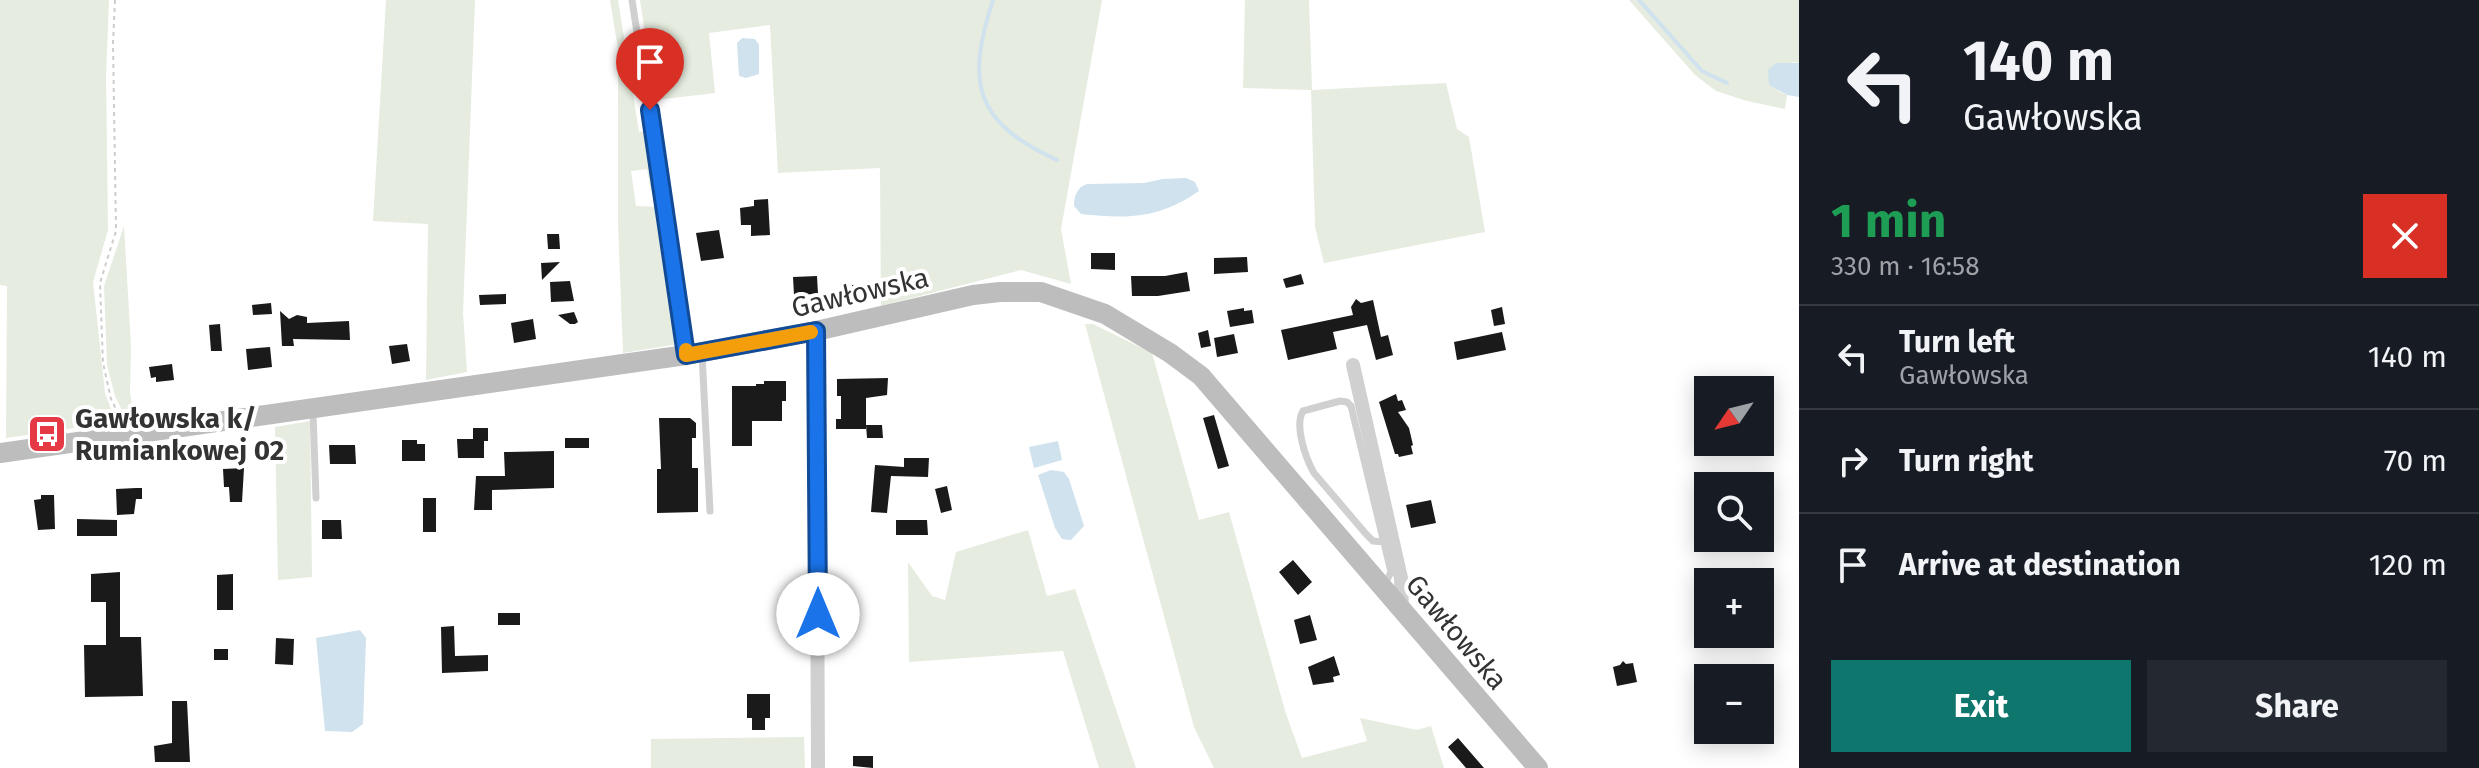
<!DOCTYPE html>
<html lang="en">
<head>
<meta charset="utf-8">
<style>
  :root { --surface:#171b24; --page:#242831; --text:#f1f3f6; --muted:#9ea1a6; --line:#363941; --accent:#0f766e }
  body { margin:0; font-family:"Fira Sans",sans-serif; background:var(--page); color:var(--text); height:100vh; display:flex; flex-direction:column; font-size:30px; white-space:nowrap }
  * { box-sizing:border-box; margin:0 }
  p { font-size:26px; color:var(--muted) }
  .icon { flex:none; width:44px; height:44px; fill:none; stroke:currentColor; stroke-width:2; stroke-linecap:round; stroke-linejoin:round }
  .map { position:relative; flex:1; overflow:hidden }
  .sheet { display:flex; flex-direction:column; background:var(--surface); width:680px }
  .sheet>* { flex:none }
  .hud { background:#171b24; color:var(--text); overflow:hidden }
  .needle { width:52px; rotate:235deg }
  .controls { position:absolute; left:1694px; top:376px; display:grid; gap:16px }
  .controls a { display:grid; place-items:center; width:80px; height:80px; border-radius:0px; background:var(--surface); box-shadow:0 4px 20px #0003; font-size:40px }
  .pin { position:absolute; display:grid; place-items:center; width:68px; height:68px; color:#fff; margin:-82px -34px; border-radius:50% 50% 50% 0; rotate:-45deg; box-shadow:0 0 8px #0007 }
  .pin .icon { rotate:45deg }
  .me { position:absolute; width:88px; margin:-44px; rotate:0deg; stroke-linejoin:round; filter:drop-shadow(0 0 6px #0008) }
  .turn { display:flex; align-items:center; gap:28px; height:168px; padding:0 32px; font-size:36px }
  .turn .icon { width:104px; height:104px; stroke-width:2.5 }
  .turn b { display:block; font-size:56px; line-height:68px }
  .round { display:grid; place-items:center; flex:none; width:84px; height:84px; border-radius:0px; background:var(--page) }
  .summary { display:flex; align-items:center; justify-content:space-between; height:136px; padding:0 32px }
  h1 { font-size:48px; font-weight:700; line-height:60px; color:#1e9e55 }
  .primary-button { display:flex; gap:16px; margin-top:auto; padding:16px 32px }
  .primary-button a { flex:1; height:92px; border-radius:0px; background:var(--accent); color:#fff; font-size:32px; font-weight:700; line-height:92px; text-align:center }
  .primary-button a+a { background:var(--page); color:var(--text) }
  ul { padding:0; list-style:none }
  li { display:flex; align-items:center; gap:24px; height:104px; padding:0 32px; border-top:2px solid var(--line) }
  li div { flex:1 }
  li b { display:block; font-size:30px }
  li em { font-style:normal }
  main { display:flex; flex:1; min-height:0 }
  .map>svg:first-child { display:block }
</style>
</head>
<body>
<main>
<div class="map">
<svg width="1799" height="768" viewBox="0 0 1799 768">
  <rect width="100%" height="100%" fill="#fff"/>
  <path fill="#e6ecdf" d="M0 0H109L106 76 108 230 93 282 105 393 116 422 6 438 7 286 0 285Z
    M386 0H475L463 313 467 372 426 380 428 224 373 221Z
    M610 0H618L639 132 649 130 658 190 655 192 651 191 647 169 631 171 636 206 658 207 655 214 671 316 678 324 679 344 623 353 618 224V49Z
    M640 0H1102L1061 229 1071 284 1021 270 881 306 880 168 778 173 770 25 709 33 715 93 655 100Z
    M1245 0H1309L1312 90 1446 83 1457 129 1469 137 1485 232 1324 263 1315 227 1311 90 1243 88Z
    M1629 0H1799V63L1793 62 1778 91 1787 95 1785 109 1747 101 1716 91 1695 75Z
    M124 226 131 346 130 393 135 422 127 420 115 396 107 365 104 286Z
    M1085 324H1093L1152 353 1199 520 1229 512 1286 714 1302 758 1367 741 1360 718 1417 730 1431 726 1444 768H1214L1194 727Z
    M310 421 312 577 278 580 275 427Z
    M1028 530 1047 596 1075 589 1136 768H1099L1063 651 909 662 908 562 932 596 945 600 956 552Z
    M804 737 805 768H651V739Z"/>
  <path fill="#cfe2ee" d="M742 38 755 39 759 45V74L746 78 739 76 737 43Z
    M1776 63H1799V97L1787 95 1769 85 1768 70Z
    M1186 178 1195 182 1199 191C1158 219 1128 219 1081 214L1074 206C1074 196 1077 187 1087 184L1144 183 1163 179Z
    M1058 441 1062 460 1034 468 1029 447Z
    M1051 470 1064 472 1069 479 1084 526 1071 540 1062 539 1055 528 1038 475Z
    M360 630 366 638 363 724 352 732 325 731 316 638Z"/>
  <g fill="none" stroke-linecap="round" stroke-linejoin="round">
    <path stroke="#cfe2ee" stroke-width="4" d="M993 0C966 83 974 122 1057 160
      M1639 0 1702 71 1727 83"/>
  </g>
  <path fill="#1a1a1a" d="M768 199 770 235 751 236V225H741L740 208 754 206V200Z
    M719 230 724 258 701 261 696 233Z
    M547 234H559L560 249H548Z
    M1091 253H1115V270L1091 269Z
    M1247 257 1248 272 1214 274V258Z
    M560 262 542 280 541 263Z
    M1187 272 1190 291 1158 296H1132L1131 276H1165Z
    M1301 274 1304 284 1286 288 1283 279Z
    M817 276 818 294 794 295 793 277Z
    M570 281 574 301 551 302 550 282Z
    M876 284 877 294 852 296V285Z
    M506 294V304L480 305 479 295Z
    M1356 299 1361 303 1373 300 1381 337 1388 335 1393 355 1376 360 1367 325 1333 332 1337 349 1288 360 1281 330 1353 315 1351 307Z
    M271 303 272 314 253 315 252 305Z
    M1502 307 1505 324 1494 326 1491 310Z
    M1244 308V311L1252 310 1254 323 1230 327 1227 311Z
    M280 311 289 319 297 315 307 317V323L349 321 350 340 293 339 294 346H282Z
    M574 312 578 322 575 324H570L558 315Z
    M533 319 536 339 514 343 511 323Z
    M220 324 222 351H211L209 325Z
    M1208 330 1211 346 1201 348 1198 333Z
    M1502 332 1506 350 1457 360 1454 342Z
    M1234 334 1238 353 1217 357 1214 338Z
    M407 344 410 361 392 364 389 346Z
    M270 347 272 367 248 370 246 349Z
    M172 364 174 380 156 382V377L151 378 149 367Z
    M888 378 887 395 866 398V429H836V419H841V396H837V379Z
    M764 381H786V401H782V421H752V446H732V386H756V384H764Z
    M1396 394 1398 401 1402 400 1406 410 1398 412 1409 428 1413 445 1411 446 1413 454 1399 457 1398 454H1395L1379 402Z
    M1214 415 1229 466 1218 469 1203 418Z
    M659 418H690L696 423V438H692V468H698V512L657 513V469H661Z
    M866 425H882L883 438H867Z
    M473 428H488V441H484V458H458L457 439H473Z
    M565 438H589V448H565Z
    M402 440H417V444H425V461H402Z
    M329 445H355L356 464H330Z
    M554 451V488L492 490V510H474L476 476H505L504 452Z
    M904 458H929L928 477 891 476 887 513 871 512 875 465 904 467Z
    M244 468 242 502H230L229 487H224L223 469Z
    M947 486 952 510 941 513 935 489Z
    M136 488H142V499H136L134 514 117 515 116 489Z
    M41 495H54L55 529 38 530 34 500 41 499Z
    M423 498H436V532H423Z
    M1431 500 1436 523 1411 528 1406 505Z
    M77 519 117 520V536H77Z
    M322 520H341L342 539H322Z
    M896 520H927L928 535H896Z
    M1293 560 1312 582 1298 595 1279 572Z
    M120 572V637H141L143 696 85 697 84 645H106V602H91V574Z
    M233 574V610H217V575Z
    M498 613H520V625H498Z
    M1310 615 1317 640 1300 644 1294 620Z
    M454 626 455 656 488 655V671L442 673 441 627Z
    M276 638 294 639 293 665 275 664Z
    M214 649H228V660H214Z
    M1334 656 1340 675 1333 677 1334 682 1313 685 1308 667Z
    M1623 661 1626 664 1633 663 1637 682 1617 686 1613 667 1620 665Z
    M747 694H770V718H765V730H752V718H747Z
    M172 701H187L190 762H155L154 746 172 743Z
    M1458 738 1484 768H1466L1448 747Z
    M853 756H873V768L853 766Z"/>
  <g fill="none" stroke-linecap="round" stroke-linejoin="round">
    <path stroke="#cdcdcd" stroke-width="2" stroke-dasharray="4 4" stroke-linecap="butt" d="M115 0 113 43 116 231 100 283 103 363 111 399 120 417"/>
    <path stroke="#d0d0d0" stroke-width="7" d="M632 0 686 354
      M702 354 710 511
      M313 412 316 498
      M1384 542 1373 541 1366 534 1314 473C1306 459 1294 426 1303 411L1340 401 1347 402 1351 406 1391 572 1384 586"/>
    <path stroke="#d0d0d0" stroke-width="14" d="M816 331 818 768
      M1353 365 1401 578 1402 610"/>
    <path stroke="#bdbdbd" stroke-width="20" d="M0 453 686 355 816 331 973 295 1000 292H1041L1105 314 1170 353 1201 376 1538 768"/>
  </g>
  <g fill="none" stroke-linecap="round" stroke-linejoin="round">
    <defs>
      <path id="route" d="M650 110 686 355 816 331 818 614"/>
    </defs>
    <use href="#route" stroke="#114b97" stroke-width="20"/>
    <use href="#route" stroke="#1a73e8" stroke-width="14"/>
    <path stroke="#f59e0b" stroke-width="14" d="M686 350V355L811 332"/>
  </g>
  <defs>
    <symbol id="bus-square" viewBox="-11 -11 22 22"><rect x="-9" y="-9" width="18" height="18" rx="4" fill="#e63946" stroke="#fff"/><path d="M-5-6H5V4H4V6H2V4H-2V6H-4V4H-5ZM-3.5-4V0h7V-4ZM-3.5 1.2v1.5H-2V1.2ZM2 1.2v1.5H3.5V1.2Z" fill="#fff"/></symbol>
  </defs>
  <g fill-rule="evenodd">
    <use href="#bus-square" x="25" y="412" width="44" height="44"/>
  </g>
  <g text-anchor="middle" stroke-width="8" stroke-linejoin="round" paint-order="stroke">
    <g font-size="28" fill="#333" stroke="#fff">
      <text transform="translate(860 292) rotate(-13)" y="10">Gawłowska</text>
      <text transform="translate(1457 632) rotate(50)" y="10">Gawłowska</text>
    </g>
    <g font-size="28" font-weight="bold" fill="#333" stroke="#fff" text-anchor="start">
      <text x="75" y="428">Gawłowska k/<tspan x="75" dy="32">Rumiankowej 02</tspan></text>
    </g>
  </g>
</svg>
<div class="controls">
<a><svg class="needle" viewBox="-14 -14 28 28"><path d="M0-13l5 13h-10z" fill="#e53935"/><path d="M0 13l5-13h-10z" fill="#9ea1a6"/></svg></a>
<a><svg class="icon" aria-label="search" viewBox="0 0 24 24"><circle cx="10" cy="10" r="6"/><path d="M15 15l6 6"/></svg></a>
<a>+</a>
<a>−</a>
</div>
<div class="pin" style="left:650px;top:110px;background:#d93025"><svg class="icon" aria-label="arrive" viewBox="0 0 24 24"><path d="M6 21V4h12l-3 4 3 4H6"/></svg></div>
<svg class="me" style="left:818px;top:614px" viewBox="-20 -20 40 40"><circle r="19" fill="#fff"/><path d="M0-13L10 11 0 6-10 11z" fill="#1a73e8"/></svg>
</div>
<section class="sheet">
<div class="hud">
<div class="turn"><svg class="icon" aria-label="left" viewBox="0 0 24 24"><path d="M17 20v-9H6M10 6l-5 5 5 5"/></svg><div><b>140 m</b>Gawłowska</div></div>
</div>
<div class="summary"><div><h1>1 min</h1><p>330 m · 16:58</p></div><a class="round" style="background:#d93025;color:#fff"><svg class="icon" aria-label="close" viewBox="0 0 24 24"><path d="M6 6l12 12M18 6L6 18"/></svg></a></div>
<ul>
<li><svg class="icon" aria-label="left" viewBox="0 0 24 24"><path d="M17 20v-9H6M10 6l-5 5 5 5"/></svg><div><b>Turn left</b><p>Gawłowska</p></div><em>140 m</em></li>
<li><svg class="icon" aria-label="right" viewBox="0 0 24 24"><path d="M7 20v-9h11M14 6l5 5-5 5"/></svg><div><b>Turn right</b></div><em>70 m</em></li>
<li><svg class="icon" aria-label="arrive" viewBox="0 0 24 24"><path d="M6 21V4h12l-3 4 3 4H6"/></svg><div><b>Arrive at destination</b></div><em>120 m</em></li>
</ul>
<div class="primary-button"><a>Exit</a><a>Share</a></div>
</section>
</main>
</body>
</html>
